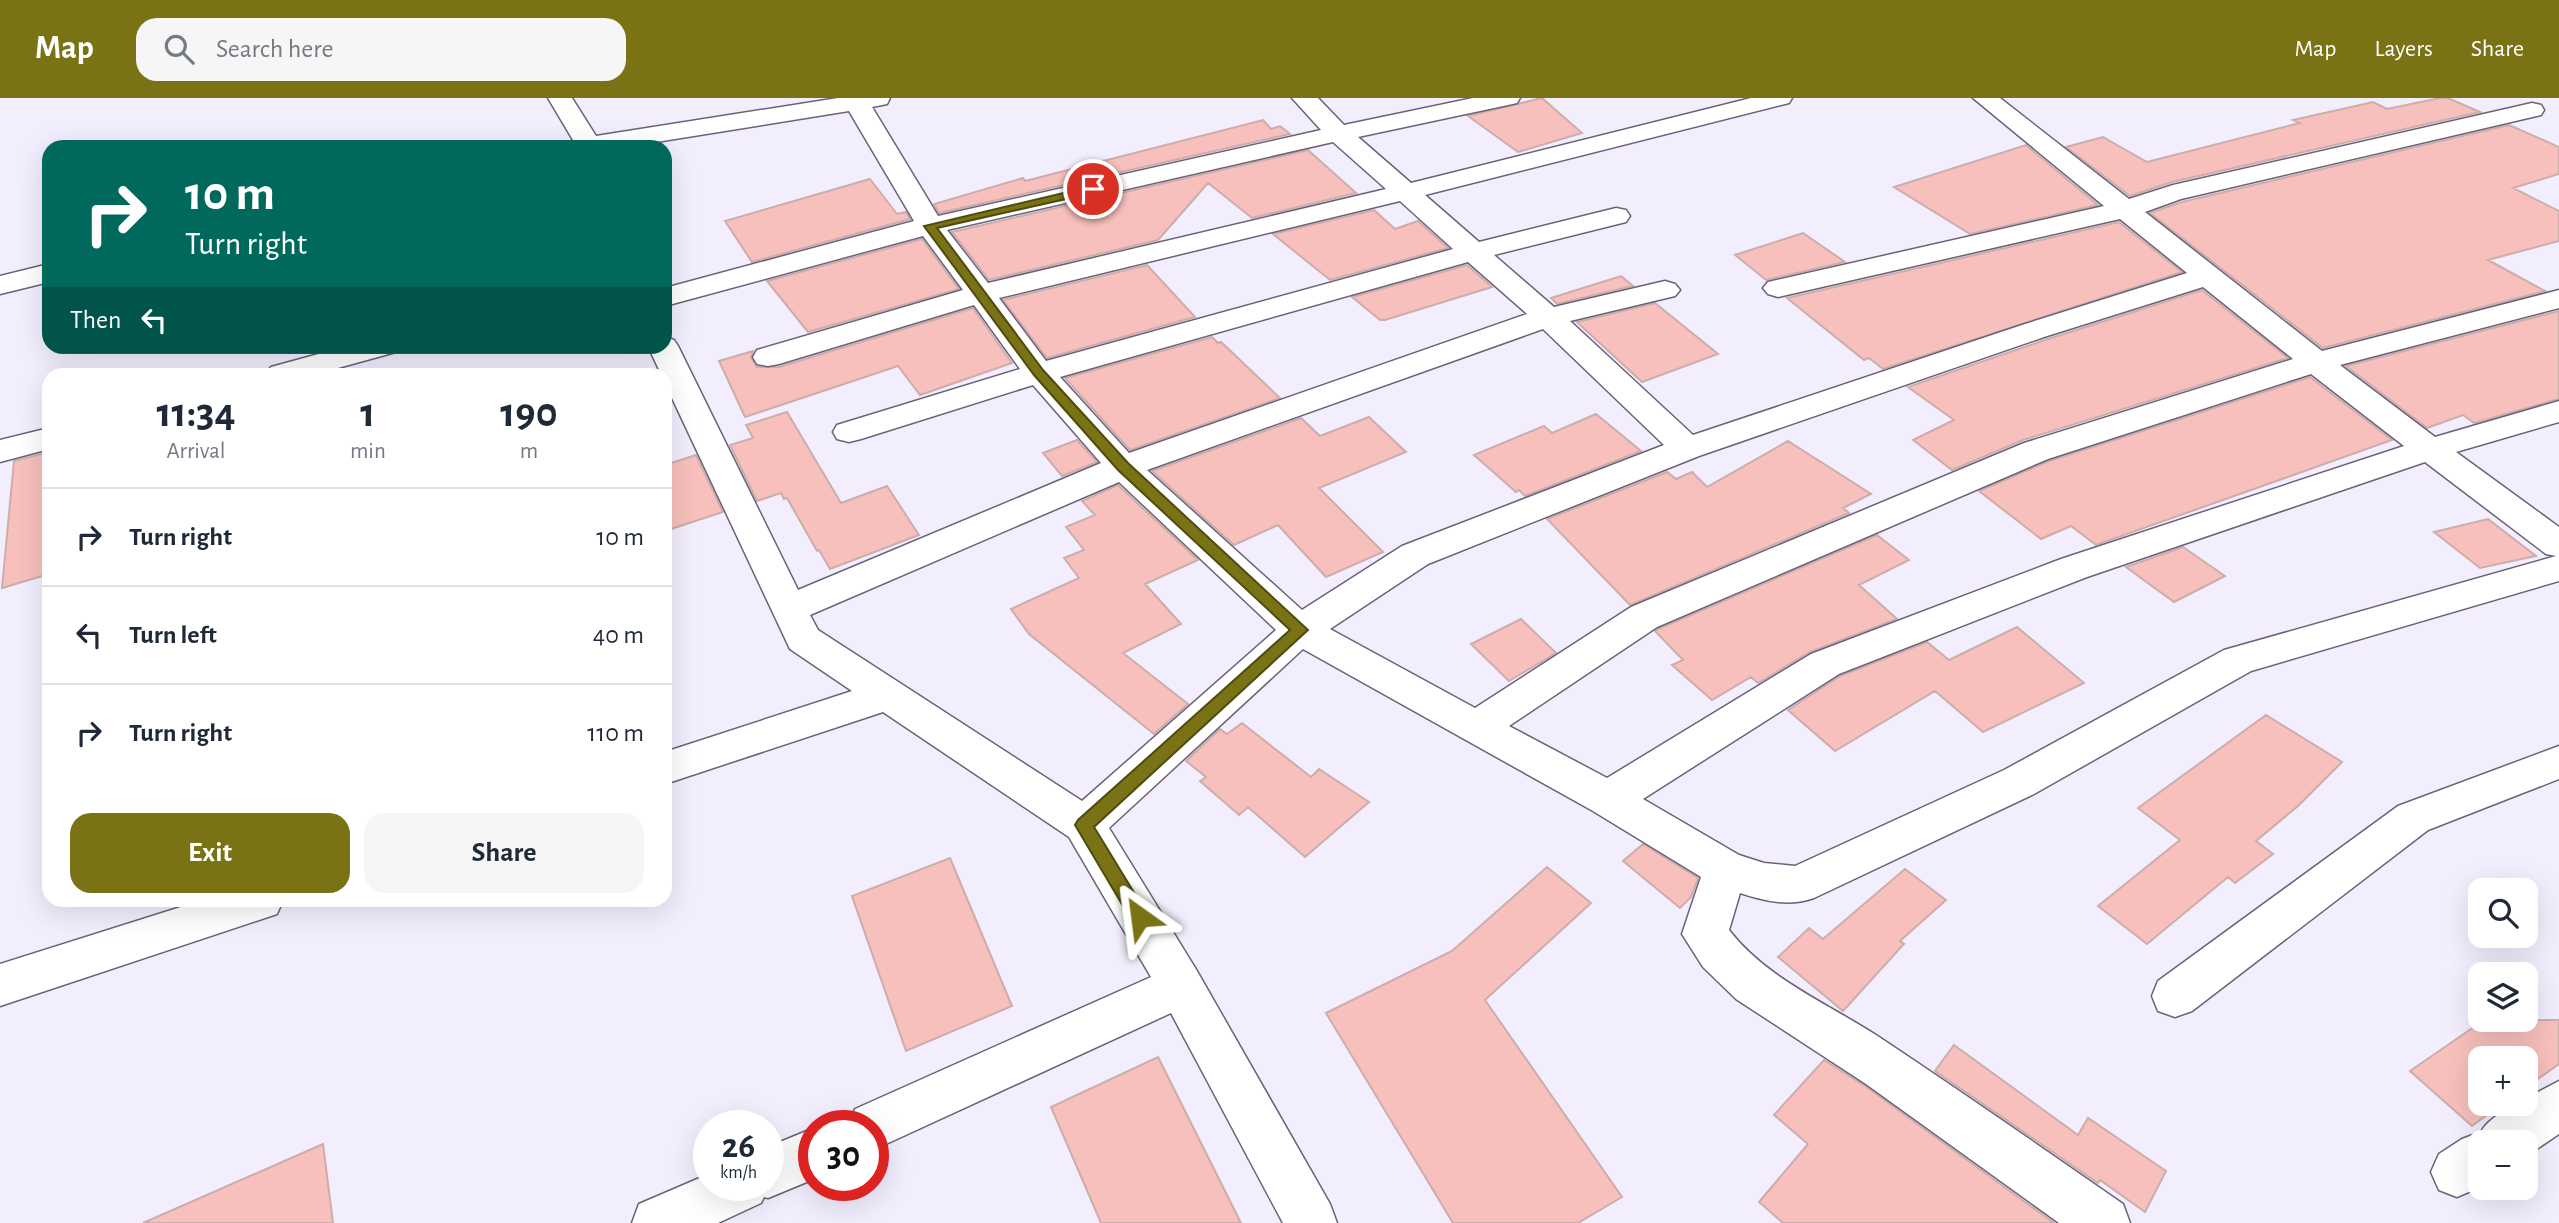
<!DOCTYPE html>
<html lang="en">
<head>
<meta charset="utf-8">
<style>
  :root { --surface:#fff; --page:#f6f6f7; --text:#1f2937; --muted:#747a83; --line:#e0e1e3; --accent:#7a7315 }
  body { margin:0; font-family:"Alegreya Sans",sans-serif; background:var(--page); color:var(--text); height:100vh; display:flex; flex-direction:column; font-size:26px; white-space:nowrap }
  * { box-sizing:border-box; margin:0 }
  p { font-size:23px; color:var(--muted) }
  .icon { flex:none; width:38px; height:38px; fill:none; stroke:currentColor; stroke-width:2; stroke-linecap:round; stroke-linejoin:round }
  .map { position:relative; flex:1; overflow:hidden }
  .side { position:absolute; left:42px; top:270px; width:630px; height:539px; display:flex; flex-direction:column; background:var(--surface); border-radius:21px; box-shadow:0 7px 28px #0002 }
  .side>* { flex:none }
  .top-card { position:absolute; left:42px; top:42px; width:630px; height:214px; border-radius:21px; box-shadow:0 7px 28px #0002; background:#00695c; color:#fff; overflow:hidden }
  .buttons { position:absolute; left:2468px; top:780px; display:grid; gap:14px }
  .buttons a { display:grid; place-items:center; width:70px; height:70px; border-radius:14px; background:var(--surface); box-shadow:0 7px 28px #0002; font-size:35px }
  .speed { position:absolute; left:693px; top:1012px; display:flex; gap:14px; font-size:35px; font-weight:700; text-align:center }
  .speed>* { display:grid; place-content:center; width:91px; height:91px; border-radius:50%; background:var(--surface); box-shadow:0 7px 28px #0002; line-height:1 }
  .speed small { font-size:18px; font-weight:400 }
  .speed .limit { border:10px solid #d22; background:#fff; color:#111 }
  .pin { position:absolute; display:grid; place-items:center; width:60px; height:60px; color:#fff; margin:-30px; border:4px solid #fff; border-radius:50%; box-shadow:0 2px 7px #0007 }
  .me { position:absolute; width:77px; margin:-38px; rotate:329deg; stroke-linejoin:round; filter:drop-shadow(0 0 5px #0008) }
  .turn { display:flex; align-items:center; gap:24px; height:147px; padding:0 28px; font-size:32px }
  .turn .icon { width:91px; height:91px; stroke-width:2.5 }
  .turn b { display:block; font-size:49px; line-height:60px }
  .then { display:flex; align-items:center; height:66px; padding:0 28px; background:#0003; gap:14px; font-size:26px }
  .eta { display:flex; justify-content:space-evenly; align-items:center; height:119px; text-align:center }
  .eta b { font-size:42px; font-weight:700; line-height:49px }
  .button { display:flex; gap:14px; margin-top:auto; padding:14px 28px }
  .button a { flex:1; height:80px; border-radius:21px; background:var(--accent); color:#fff; font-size:28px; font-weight:700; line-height:80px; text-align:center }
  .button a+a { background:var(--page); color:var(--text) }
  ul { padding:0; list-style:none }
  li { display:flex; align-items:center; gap:21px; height:98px; padding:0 28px; border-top:2px solid var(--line) }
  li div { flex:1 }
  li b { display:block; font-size:26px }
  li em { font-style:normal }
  header { display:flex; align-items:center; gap:42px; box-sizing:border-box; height:98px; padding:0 35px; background:var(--accent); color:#fff }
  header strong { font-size:33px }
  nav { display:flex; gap:38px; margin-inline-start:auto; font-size:24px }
  .search { width:490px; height:63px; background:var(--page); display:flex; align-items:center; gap:18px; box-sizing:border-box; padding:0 24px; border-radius:21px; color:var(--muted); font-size:26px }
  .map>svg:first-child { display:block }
</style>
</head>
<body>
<header>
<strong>Map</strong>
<div class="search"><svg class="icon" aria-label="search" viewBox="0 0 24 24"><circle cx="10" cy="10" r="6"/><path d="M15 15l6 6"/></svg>Search here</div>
<nav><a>Map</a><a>Layers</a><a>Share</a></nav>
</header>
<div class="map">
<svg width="2559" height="1125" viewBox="0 0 2559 1125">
  <rect width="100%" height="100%" fill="#f3eefe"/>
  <path fill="#f7c0bc" stroke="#ccadab" stroke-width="2" d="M1542 0 1582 35 1518 54 1468 18Z
    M2440 0H2448L2480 14 2172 84 2130 98 2066 49 2103 39 2147 64 2300 25 2293 22 2373 4 2387 11Z
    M1263 22 1271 31 1280 28 1290 36 939 115 934 106 1023 80 1025 83Z
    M2509 27 2559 49V76L2513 90 2559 113V143L2488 162 2545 193 2323 250 2150 115 2182 104Z
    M2026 47 2098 107 1970 136 1894 89Z
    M1308 52 1356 95 1252 120 1208 85 1158 142 989 182 952 134Z
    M870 81 897 116 906 114 910 121 752 164 725 123Z
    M1374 112 1395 131 1418 123 1448 150 1330 182 1273 136Z
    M2119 124 2182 174 1883 271 1869 260 1864 262 1787 200Z
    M1803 135 1845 164 1766 182 1735 157Z
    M922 141 959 191 808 234 767 183Z
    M1147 167 1195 219 1047 260 1003 202Z
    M1467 167 1492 189 1385 222H1380L1352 199Z
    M1621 178 1633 188 1557 206 1551 200Z
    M2202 192 2288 260 2023 342 1952 372 1913 342 1954 322 1908 289 2045 242Z
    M1655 205 1718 256 1642 284 1577 224Z
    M973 210 1012 265 920 297 898 268 745 319 719 263 753 253 751 260 757 269H779Z
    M2559 213V301L2474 325 2463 317 2427 330 2346 268Z
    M1212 239 1218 245 1221 244 1280 300 1130 352 1065 280Z
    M2310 279 2392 342 2096 447 2071 428 2041 441 1979 393 2049 363Z
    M787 314 841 405 887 388 919 437 830 471 819 452 817 453 787 400 784 401 781 395 757 403 730 347 753 340 746 327Z
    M1596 316 1641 353 1525 398 1519 392 1516 394 1474 357 1544 328 1552 335Z
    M1369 319 1406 354 1319 390 1383 454 1326 479 1278 427 1234 447 1152 373 1301 320 1320 338Z
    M1077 342 1097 364 1062 378 1043 355Z
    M1788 343 1871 396 1843 410 1849 415 1630 507 1547 421 1667 374 1676 381 1692 374 1707 389Z
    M49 354V476L2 490 14 363Z
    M696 357 723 414 665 433V367Z
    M1118 387 1198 462 1145 486 1181 526 1123 555 1188 606 1154 636 1029 536 1011 511 1079 480 1064 460 1084 452 1066 429 1095 417 1082 403Z
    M2488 421 2536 458 2480 470 2434 434Z
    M1877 437 1909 462 1859 487 1897 521 1810 554 1758 585 1751 579 1712 602 1672 567 1683 562 1655 533 1658 531Z
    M2183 449 2225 478 2174 504 2126 469Z
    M1521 521 1556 555 1509 583 1471 546Z
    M2017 529 2084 585 1983 634 1935 593 1835 653 1788 612 1840 578 1927 544 1949 562Z
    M2266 617 2342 664 2298 708 2256 743 2273 756 2235 785 2228 779 2147 846 2098 808 2180 742 2138 710Z
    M1242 625 1311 679 1319 671 1369 704 1305 759 1248 709 1239 717 1200 683 1206 679 1186 663 1220 631 1227 636Z
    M1643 746 1698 780 1691 799 1680 810 1623 763Z
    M950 760 1012 908 906 953 852 798Z
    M1547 769 1591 805 1485 902 1622 1099 1578 1125H1453L1326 915 1452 853Z
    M1905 771 1946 802 1900 843 1904 846 1843 913 1778 859 1809 830 1823 841Z
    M2484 922H2559V966L2525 990V961H2480V1006H2502L2472 1028 2410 973Z
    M1954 947 2078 1037 2088 1020 2166 1073 2145 1114 2100 1082 2098 1085 1935 973Z
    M1158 959 1241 1125H1101L1051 1009Z
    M1824 962 1865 988 2054 1125H1783L1759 1104 1808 1046 1774 1017Z
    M323 1046 333 1125H143Z"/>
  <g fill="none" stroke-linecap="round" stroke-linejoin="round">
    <defs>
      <path id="street" d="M548 0H572L596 38 838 0H890L887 6 872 9 938 118 1321 32 1292 0H1318L1344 27 1473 0H1520L1517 5 1508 7 1358 39 1411 85 1751 0H1792L1789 5 1425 97 1479 144 1616 110 1626 112 1630 118 1626 124 1494 157 1554 209 1665 183 1675 186 1680 192 1675 198 1570 223 1693 337 2022 227 2187 175 2120 121 1778 199 1768 196 1763 190 1768 184 2104 108 1973 0H2000L2129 101 2173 87 2532 5 2541 7 2544 12 2541 17 2181 101 2145 114 2322 253 2559 192V210L2340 267 2435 339 2559 303V324L2456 354 2559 429V483L2251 573 2034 696 1814 800C1788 809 1765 803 1740 795L1729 832C1766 880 1826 905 1876 937 1959 992 2041 1049 2123 1106L2130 1125H2059L1866 986 1736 901 1703 869 1682 836 1701 779 1593 713 1303 551 1109 730 1197 873 1330 1106 1337 1125H1283L1171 915 873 1052V1027H848L855 1011 1151 879 1069 739 883 614 665 686V654L852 593 790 551 665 285V276H661L648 248H665V239L674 242 678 248 798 492 1101 365 1033 287 861 341 849 344 837 341 833 334 837 327 1020 271 974 207 779 266 768 268 757 266 753 259 757 252 963 192 923 138 665 208V190L914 123 849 13 625 49H564L573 42ZM1333 44 1386 91 988 185 947 132ZM1400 103 1453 151 1046 263 999 200ZM1468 164 1527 216 1129 355 1060 279ZM2203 189 2293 261 2024 345 1631 509 1475 610 1330 531 1428 466 1699 358 2044 239ZM1543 231 1664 347 1402 448 1302 512 1147 372ZM2311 276 2404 348 2061 461 1811 556 1607 680 1509 628 1657 529 2048 361ZM2425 364 2546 456 2556 458 2224 552 2004 672 1795 768 1764 765 1739 757 1643 701 1839 576 2087 479ZM1119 384 1276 532 1082 703 818 532 810 517Z
        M49 166V184L0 196V178Z
        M348 248H400L396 254 316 276H266L271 269Z
        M49 330V351L0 364V342Z
        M2559 648V681L2428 732 2192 913 2175 919 2158 913 2152 898 2158 883 2398 708Z
        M203 802H283L277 816 0 908V866Z
        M2559 983V1036L2525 1059V1045H2480V1089L2457 1099 2439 1092 2431 1074 2439 1056 2462 1041 2481 1034C2487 1022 2511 1006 2525 1006V1001Z
        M814 1030V1081L768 1100 764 1099 761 1105 718 1125H632L639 1106 709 1076V1087H768V1049Z"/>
    </defs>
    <use href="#street" stroke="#6a6279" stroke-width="3"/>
    <use href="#street" fill="#fff" fill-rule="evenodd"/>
  </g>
  <path fill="#7a7315" stroke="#4f4b0e" stroke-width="2" d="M1093 88 1099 91 1097 94 937 130 1043 272 1128 365 1308 532 1094 729 1149 819 1146 825 1140 827 1133 825 1078 732 1075 727 1078 722 1290 532 1118 372 1034 277 924 128Z"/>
</svg>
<div class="buttons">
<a><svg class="icon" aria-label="search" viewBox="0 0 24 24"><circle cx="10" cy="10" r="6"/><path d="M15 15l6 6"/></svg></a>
<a><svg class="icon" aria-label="layers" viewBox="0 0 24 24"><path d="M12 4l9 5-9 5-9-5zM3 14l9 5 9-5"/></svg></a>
<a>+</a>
<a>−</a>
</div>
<div class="speed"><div>26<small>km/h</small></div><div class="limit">30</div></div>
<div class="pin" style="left:1093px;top:91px;background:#d93025"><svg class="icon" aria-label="arrive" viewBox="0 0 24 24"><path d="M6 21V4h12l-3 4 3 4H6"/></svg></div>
<svg class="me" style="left:1140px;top:819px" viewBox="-20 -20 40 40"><path d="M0-17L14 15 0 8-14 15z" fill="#7a7315" stroke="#fff" stroke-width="4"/></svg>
<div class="top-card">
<div class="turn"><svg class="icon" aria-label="right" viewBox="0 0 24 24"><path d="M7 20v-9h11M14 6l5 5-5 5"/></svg><div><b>10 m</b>Turn right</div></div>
<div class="then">Then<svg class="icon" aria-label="left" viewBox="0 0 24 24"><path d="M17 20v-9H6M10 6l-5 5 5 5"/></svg></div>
</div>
<section class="side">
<div class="eta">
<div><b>11:34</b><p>Arrival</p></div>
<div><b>1</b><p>min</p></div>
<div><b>190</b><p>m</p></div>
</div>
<ul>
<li><svg class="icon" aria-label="right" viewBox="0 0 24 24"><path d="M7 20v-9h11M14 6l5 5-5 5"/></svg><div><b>Turn right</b></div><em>10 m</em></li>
<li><svg class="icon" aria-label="left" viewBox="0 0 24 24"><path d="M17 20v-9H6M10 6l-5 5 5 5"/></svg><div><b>Turn left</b></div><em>40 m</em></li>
<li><svg class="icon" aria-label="right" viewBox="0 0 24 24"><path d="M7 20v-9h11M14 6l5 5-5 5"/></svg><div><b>Turn right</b></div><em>110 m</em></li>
</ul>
<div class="button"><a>Exit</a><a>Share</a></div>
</section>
</div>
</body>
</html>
